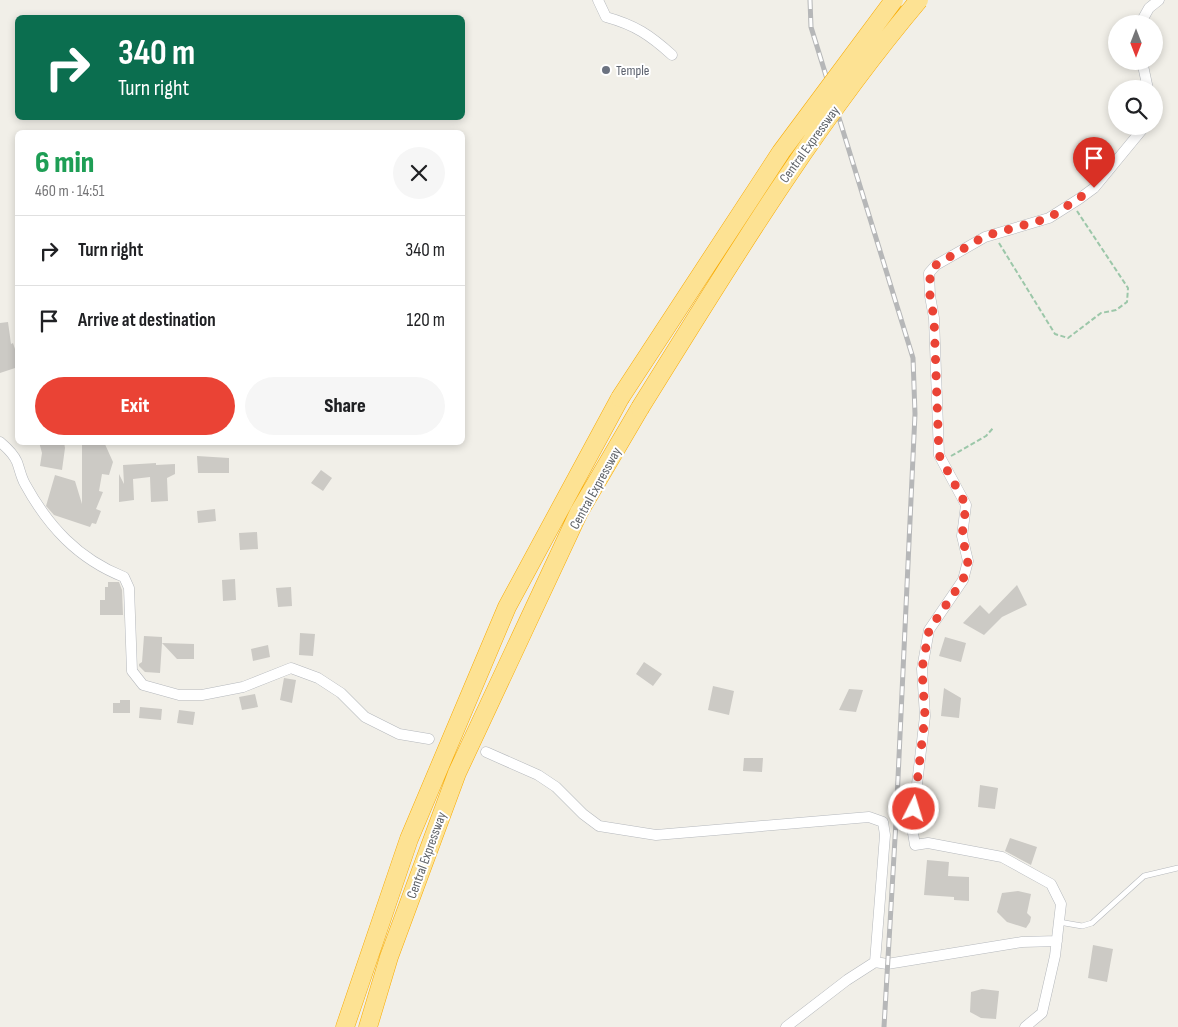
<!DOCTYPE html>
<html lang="en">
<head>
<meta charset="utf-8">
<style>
  :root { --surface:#fff; --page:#f6f6f6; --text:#202124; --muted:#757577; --line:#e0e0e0; --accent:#ea4335 }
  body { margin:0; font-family:"Sofia Sans Condensed",sans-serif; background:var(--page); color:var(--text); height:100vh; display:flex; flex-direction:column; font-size:19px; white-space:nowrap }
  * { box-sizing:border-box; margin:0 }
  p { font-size:16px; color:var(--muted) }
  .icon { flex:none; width:28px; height:28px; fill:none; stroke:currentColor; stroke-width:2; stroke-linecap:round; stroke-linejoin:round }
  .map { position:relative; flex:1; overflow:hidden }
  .panel { position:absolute; left:15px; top:130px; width:450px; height:315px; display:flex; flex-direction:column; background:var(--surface); border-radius:8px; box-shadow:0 2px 8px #0003 }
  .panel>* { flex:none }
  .guide { position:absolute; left:15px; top:15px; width:450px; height:105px; border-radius:8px; box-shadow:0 2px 8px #0003; background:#0b6e4f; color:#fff; overflow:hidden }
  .needle { width:32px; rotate:180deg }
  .fabs { position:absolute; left:1108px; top:15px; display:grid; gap:10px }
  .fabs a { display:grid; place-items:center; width:55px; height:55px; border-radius:50%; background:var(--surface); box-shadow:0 2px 8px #0003; font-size:25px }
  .pin { position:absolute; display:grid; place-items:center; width:42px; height:42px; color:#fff; margin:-51px -21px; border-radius:50% 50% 50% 0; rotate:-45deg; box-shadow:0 0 5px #0007 }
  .pin .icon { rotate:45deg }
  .me { position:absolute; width:55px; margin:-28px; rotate:5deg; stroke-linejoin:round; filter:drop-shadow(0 0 4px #0008) }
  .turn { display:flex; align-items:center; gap:18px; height:105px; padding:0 20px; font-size:22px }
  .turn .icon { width:65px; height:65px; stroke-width:2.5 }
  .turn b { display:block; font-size:35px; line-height:42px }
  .round { display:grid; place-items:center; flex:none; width:52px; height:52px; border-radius:26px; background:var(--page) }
  .summary { display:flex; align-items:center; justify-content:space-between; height:85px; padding:0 20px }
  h1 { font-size:30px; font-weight:800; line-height:38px; color:#1e9e55 }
  .button { display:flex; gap:10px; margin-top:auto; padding:10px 20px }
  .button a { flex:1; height:58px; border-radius:30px; background:var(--accent); color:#fff; font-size:20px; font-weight:800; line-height:58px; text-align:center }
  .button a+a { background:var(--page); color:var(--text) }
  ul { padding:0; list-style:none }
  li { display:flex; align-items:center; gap:15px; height:70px; padding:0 20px; border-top:1px solid var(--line) }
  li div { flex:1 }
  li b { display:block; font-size:19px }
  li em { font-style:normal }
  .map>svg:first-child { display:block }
</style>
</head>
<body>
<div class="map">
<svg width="1178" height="1027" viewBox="0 0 1178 1027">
  <rect width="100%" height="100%" fill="#f1efe8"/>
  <path fill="#cccac5" d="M8 322 11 344 13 343 18 358V367L0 373V323Z
    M39 442H64L65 448 62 470 40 466 42 453Z
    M82 442H104L113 462 109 475 102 474 99 491 103 492 96 509 101 511 96 524 92 523 90 527 54 515 46 506 55 475 75 481 82 504Z
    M197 456 229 458V473H198Z
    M156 463V465L175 464V474L167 478 168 501 151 502 150 477 133 479 134 500 119 502V474L124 484 123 465Z
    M321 470 332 478 323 491 311 483Z
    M215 509 216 521 198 523 197 511Z
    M257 532 258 549 240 550 239 533Z
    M235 579 236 600 223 601 222 580Z
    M108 582H119L122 590 123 615H100V600H105V587H108Z
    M1017 585 1027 605 1002 617 984 635 963 623 980 605 989 614Z
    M291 587 292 606 278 607 276 588Z
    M300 633 315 634 313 656 299 655Z
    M144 636 162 637V643L194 644V659H177L162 643 160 673 145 672 139 666V664L142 662Z
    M945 637 966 643 961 662 939 656Z
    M268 645 270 657 253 661 251 649Z
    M644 662 662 674 653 686 636 674Z
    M284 678 296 680 292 703 280 700Z
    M713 686 734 691 729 715 708 710Z
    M944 688 961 698 959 718 941 716Z
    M849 689 863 690 856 712 839 710Z
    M255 694 258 707 242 710 239 697Z
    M120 700H130V713H113V703H120Z
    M140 707 162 709 161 720 139 718Z
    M179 710 195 712 193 725 177 723Z
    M744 758H763L762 772 743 771Z
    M980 785 998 788 995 809 978 807Z
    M1010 838 1037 847 1031 865 1005 851Z
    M927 860 949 862 948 876 969 877V901L954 900V897L924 895Z
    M1018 891 1031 894 1027 913 1031 917 1030 922 1026 928 1007 922 997 912 1002 893Z
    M1093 945 1113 949 1107 982 1088 978Z
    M982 989 999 991 996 1019 981 1018 970 1012 971 992Z"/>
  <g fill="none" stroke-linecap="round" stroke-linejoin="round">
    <defs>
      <path id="lane" d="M1059 922 1082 926 1092 923 1144 876 1178 868"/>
      <path id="street" d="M598 0 606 17C635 25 650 35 672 55
        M1140 24 1149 8 1159 0
        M1142 61 1148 89
        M0 442C6 447 14 455 17 462 20 470 21 477 25 484 48 526 78 559 124 577L129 588 132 671 143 685 179 695H202L243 687 291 668 318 678 341 693 365 717 399 734 429 739
        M486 752 538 775 556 787 583 814 599 826 656 835 869 817 883 822 885 835 875 962 887 964 1022 942 1057 941
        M786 1027 847 980 875 962
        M1025 1027 1042 1013 1055 956 1061 904 1051 884 1002 857 928 843 915 845 912 827 925 716 922 669 929 630 963 580 968 561 962 536 966 505 939 455 934 318 930 296 929 273 936 265 985 237 1049 218 1079 199 1094 188 1145 126"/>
      <path id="highway" d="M345 1027 409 839 507 607 620 398
        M368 1027 389 957 457 773 579 512 640 408"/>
    </defs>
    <use href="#lane" stroke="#b5b8bc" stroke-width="6"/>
    <use href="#street" stroke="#b5b8bc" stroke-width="11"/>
    <use href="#highway" stroke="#f9ab00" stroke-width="19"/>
    <path stroke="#9cc7a9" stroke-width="2" stroke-dasharray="5 2.5" stroke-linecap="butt" d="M999 243 1055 334 1068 338 1101 313 1116 310 1127 302 1128 288 1077 211
      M951 456 986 436 994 427"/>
    <use href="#lane" stroke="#fff" stroke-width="5"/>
    <use href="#street" stroke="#fff" stroke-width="10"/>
    <use href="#highway" stroke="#fde293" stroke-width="18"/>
    <defs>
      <path id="rail" d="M810 0 811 27 913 358 915 414 896 821 884 1027"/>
    </defs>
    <use href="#rail" stroke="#b6b7b8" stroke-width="5"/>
    <use href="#rail" stroke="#fff" stroke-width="3" stroke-dasharray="9" stroke-linecap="butt"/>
    <defs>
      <path id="highway-bridge" d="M620 398 781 152 894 0
        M640 408C728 267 812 127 919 0"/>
    </defs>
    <use href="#highway-bridge" stroke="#f9ab00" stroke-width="19" stroke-linecap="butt"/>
    <use href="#highway-bridge" stroke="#fde293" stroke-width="18"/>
  </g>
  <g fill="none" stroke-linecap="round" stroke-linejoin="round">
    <path stroke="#ea4335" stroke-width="9" stroke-dasharray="0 16.2" d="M914 809 925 716 922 669 929 630 963 580 968 561 962 536 966 505 939 455 934 318 930 296V273L936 265 985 236 1049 218 1094 188"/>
  </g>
  <circle fill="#6b7280" stroke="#fff" stroke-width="2" cx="606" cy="70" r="5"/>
  <g text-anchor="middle" stroke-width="4" stroke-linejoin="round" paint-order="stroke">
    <g font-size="14" fill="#5b616d" stroke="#fff" text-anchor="start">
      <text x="616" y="75">Temple</text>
    </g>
    <g font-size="14" fill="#5f6368" stroke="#fff">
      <text transform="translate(809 144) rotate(-54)" y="5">Central Expressway</text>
      <text transform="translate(595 488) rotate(-61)" y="5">Central Expressway</text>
      <text transform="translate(426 855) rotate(-70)" y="5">Central Expressway</text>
    </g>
  </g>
</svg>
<div class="fabs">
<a><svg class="needle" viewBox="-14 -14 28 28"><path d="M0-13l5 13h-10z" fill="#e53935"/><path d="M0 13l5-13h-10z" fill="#757577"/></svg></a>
<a><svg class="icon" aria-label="search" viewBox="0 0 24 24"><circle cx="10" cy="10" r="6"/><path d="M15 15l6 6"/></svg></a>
</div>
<div class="pin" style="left:1094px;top:188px;background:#d93025"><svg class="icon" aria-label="arrive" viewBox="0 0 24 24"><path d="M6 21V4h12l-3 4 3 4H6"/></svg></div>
<svg class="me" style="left:914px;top:809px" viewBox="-20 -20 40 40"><circle r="17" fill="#ea4335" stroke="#fff" stroke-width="3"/><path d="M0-11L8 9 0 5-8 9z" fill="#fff"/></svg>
<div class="guide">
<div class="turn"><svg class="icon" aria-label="right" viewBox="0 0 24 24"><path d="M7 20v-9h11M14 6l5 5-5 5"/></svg><div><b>340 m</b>Turn right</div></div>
</div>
<section class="panel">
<div class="summary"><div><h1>6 min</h1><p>460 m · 14:51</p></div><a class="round"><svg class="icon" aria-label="close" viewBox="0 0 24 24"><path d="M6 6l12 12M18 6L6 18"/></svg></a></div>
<ul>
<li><svg class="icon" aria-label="right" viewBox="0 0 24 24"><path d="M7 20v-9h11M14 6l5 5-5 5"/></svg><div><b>Turn right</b></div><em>340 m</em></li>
<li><svg class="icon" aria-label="arrive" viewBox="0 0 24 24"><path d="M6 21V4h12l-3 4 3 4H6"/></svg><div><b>Arrive at destination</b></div><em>120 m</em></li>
</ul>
<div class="button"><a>Exit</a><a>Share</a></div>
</section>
</div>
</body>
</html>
